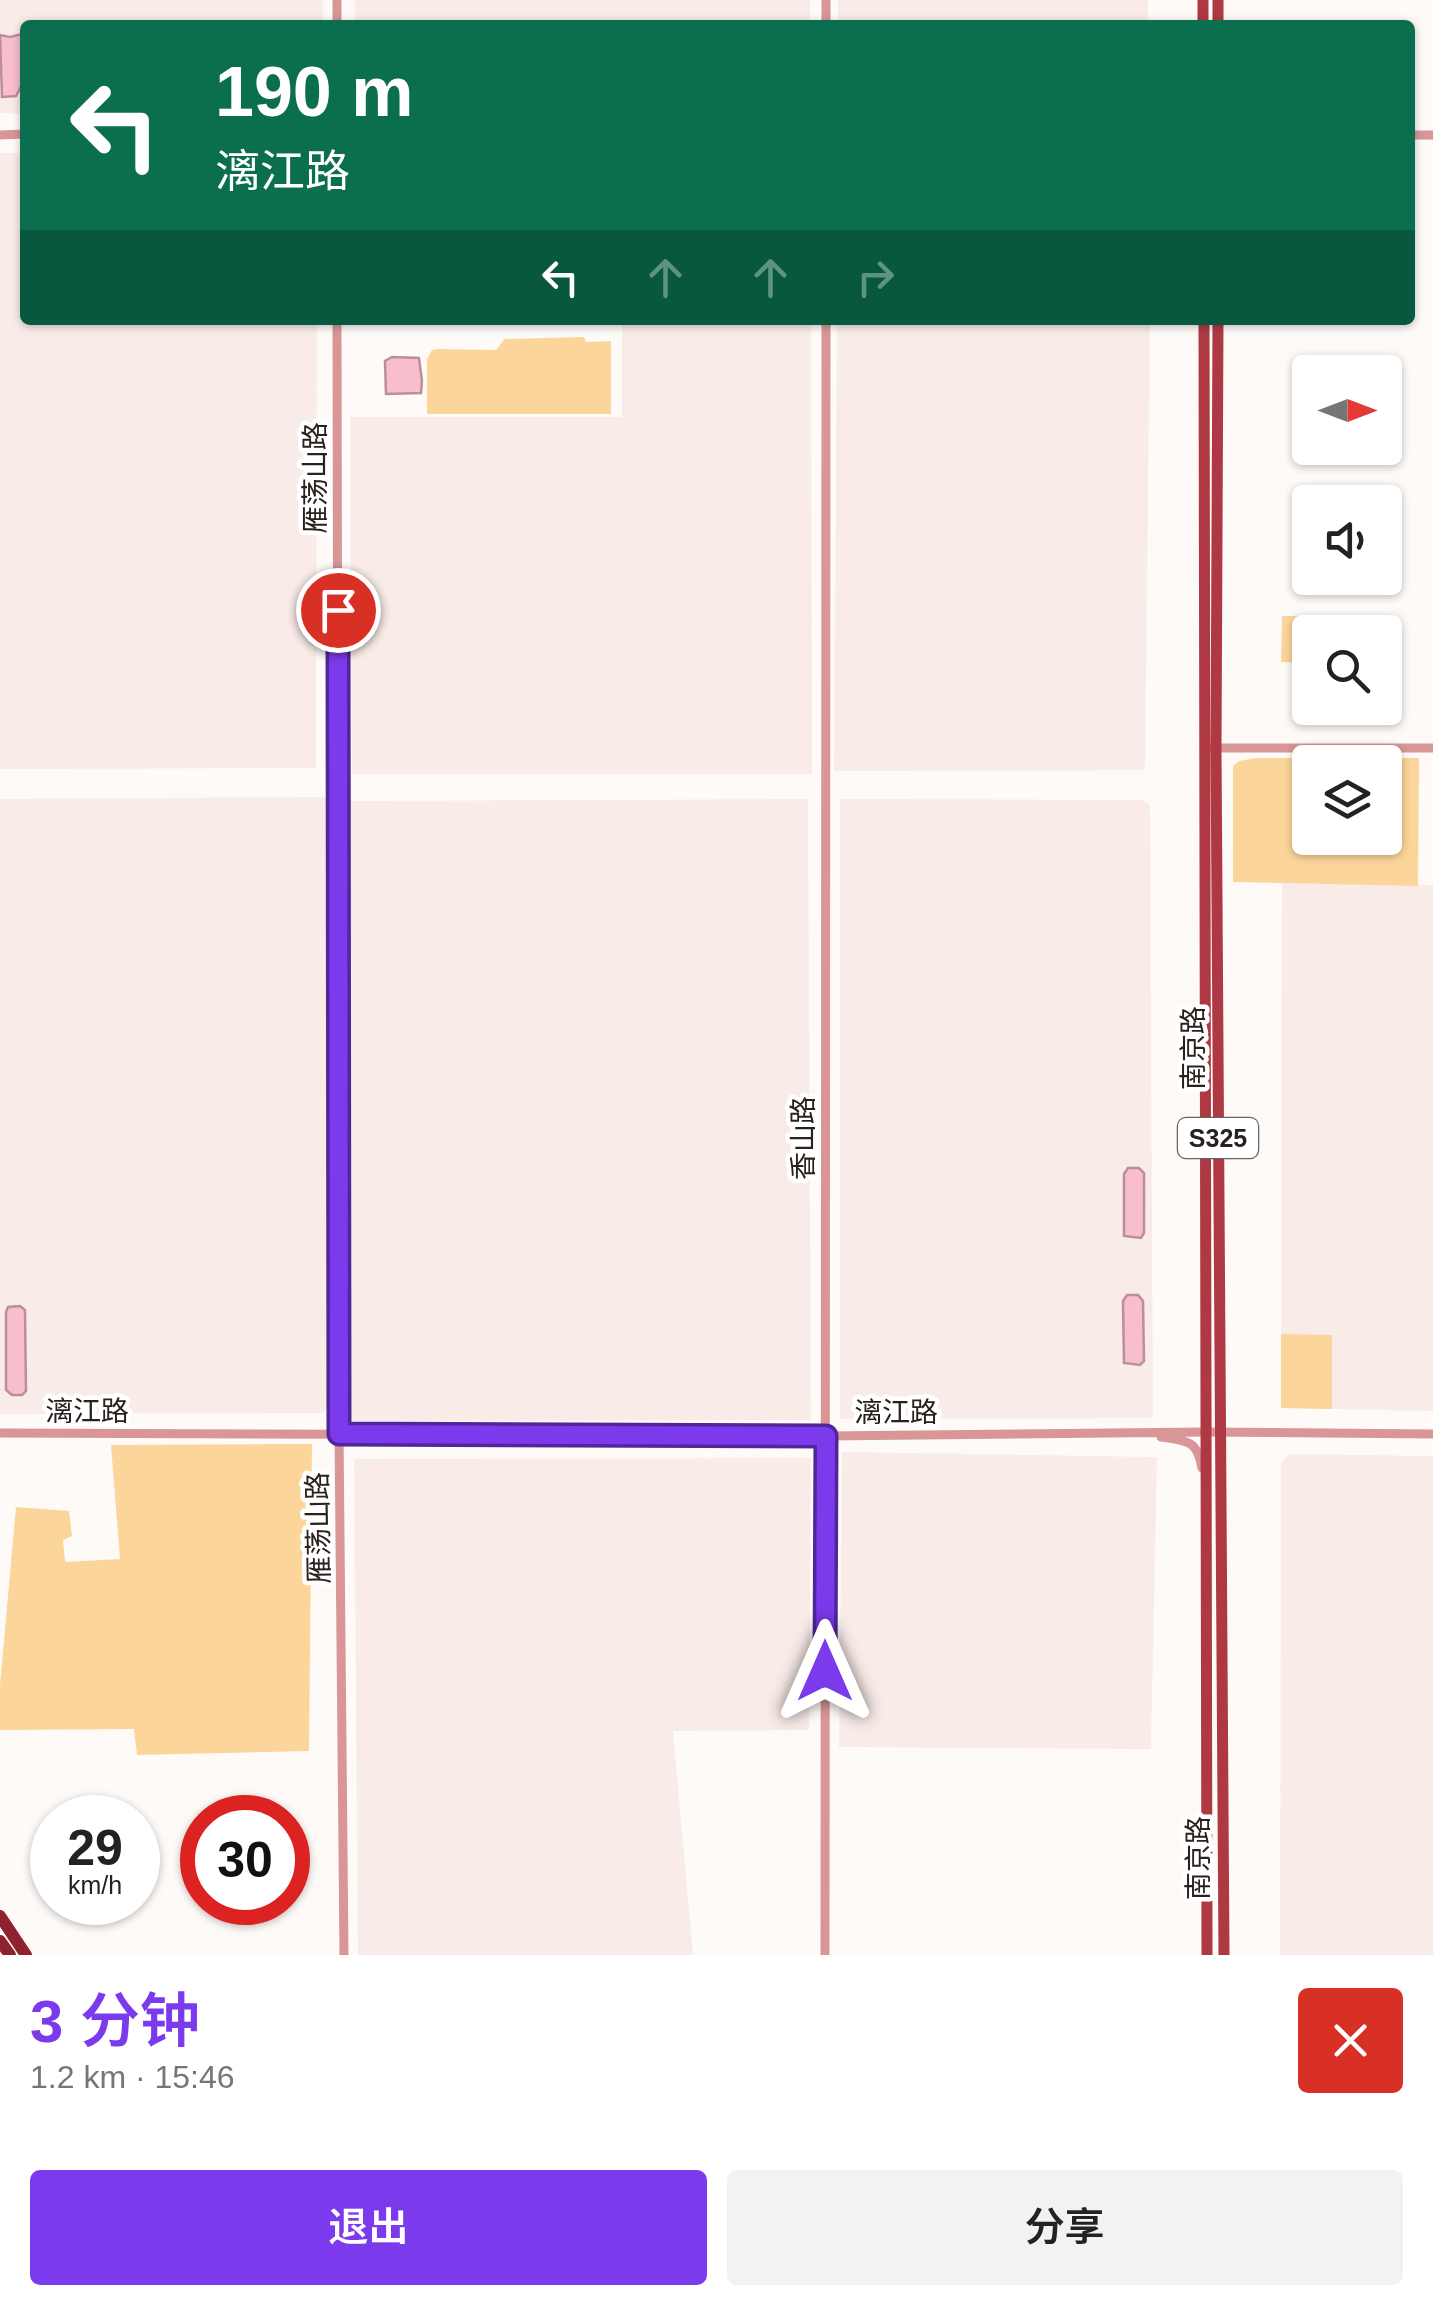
<!DOCTYPE html>
<html lang="zh">
<head>
<meta charset="utf-8">
<style>
  :root { --surface:#fff; --page:#f2f2f2; --text:#222; --muted:#767676; --accent:#7c3aed }
  body { margin:0; font-family:Helvetica,"Noto Sans SC",sans-serif; background:var(--page); color:var(--text); height:100vh; display:flex; flex-direction:column; font-size:38px; white-space:nowrap }
  * { box-sizing:border-box; margin:0 }
  p { font-size:32px; color:var(--muted) }
  .icon { flex:none; width:55px; height:55px; fill:none; stroke:currentColor; stroke-width:2; stroke-linecap:round; stroke-linejoin:round }
  .map { position:relative; height:1955px; overflow:hidden }
  .details { display:flex; flex-direction:column; background:var(--surface); flex:1 }
  .details>* { flex:none }
  .hud { position:absolute; left:20px; top:20px; width:1395px; height:305px; border-radius:10px; box-shadow:0 2px 8px #0004; background:#0b6e4f; color:#fff; overflow:hidden }
  .needle { width:65px; rotate:90deg }
  .controls { position:absolute; left:1292px; top:355px; display:grid; gap:20px }
  .controls a { display:grid; place-items:center; width:110px; height:110px; border-radius:10px; background:var(--surface); box-shadow:0 2px 8px #0004; font-size:50px }
  .speed { position:absolute; left:30px; top:1795px; display:flex; gap:20px; font-size:50px; font-weight:700; text-align:center }
  .speed>* { display:grid; place-content:center; width:130px; height:130px; border-radius:50%; background:var(--surface); box-shadow:0 2px 8px #0004; line-height:1 }
  .speed small { font-size:25px; font-weight:400 }
  .speed .limit { border:15px solid #d22; background:#fff; color:#111 }
  .pin { position:absolute; display:grid; place-items:center; width:85px; height:85px; color:#fff; margin:-42px; border:5px solid #fff; border-radius:50%; box-shadow:0 2px 10px #0007 }
  .me { position:absolute; width:110px; margin:-55px; rotate:0deg; stroke-linejoin:round; filter:drop-shadow(0 0 8px #0008) }
  .turn { display:flex; align-items:center; gap:35px; height:210px; padding:0 30px; font-size:45px }
  .turn .icon { width:130px; height:130px; stroke-width:2.5 }
  .turn b { display:block; font-size:70px; line-height:85px }
  .lanes { display:flex; align-items:center; height:95px; padding:0 30px; background:#0003; justify-content:center; gap:50px; direction:ltr }
  .lanes .off { opacity:.35 }
  .round { display:grid; place-items:center; flex:none; width:105px; height:105px; border-radius:10px; background:var(--page) }
  .overview { display:flex; align-items:center; justify-content:space-between; height:170px; padding:0 30px }
  h1 { font-size:60px; font-weight:600; line-height:75px; color:var(--accent) }
  .button { display:flex; gap:20px; margin-top:auto; padding:20px 30px }
  .button a { flex:1; height:115px; border-radius:10px; background:var(--accent); color:#fff; font-size:40px; font-weight:600; line-height:115px; text-align:center }
  .button a+a { background:var(--page); color:var(--text) }
  .map>svg:first-child { display:block }
</style>
</head>
<body>
<div class="map">
<svg width="1433" height="1955" viewBox="0 0 1433 1955">
  <rect width="100%" height="100%" fill="#fefaf8"/>
  <path fill="#f9ece8" d="M0 0H323V25H25V114L0 113Z
    M355 0H810V25H355Z
    M838 0H1148V25H838Z
    M0 153H25V320H317L316 768 0 769Z
    M622 320H811L812 774H352L350 417H622Z
    M837 320H1150L1145 770 834 771Z
    M326 797 331 805 329 1407 323 1413 0 1414V799Z
    M808 799 811 1420 351 1421 349 801Z
    M840 799 1142 800 1150 805 1153 1418 840 1419Z
    M1282 883 1433 885V1411L1281 1408Z
    M842 1452 1157 1457 1151 1749 839 1747Z
    M1289 1454 1433 1456V1955H1280L1281 1463Z
    M811 1458 809 1730 673 1731 693 1955H358L354 1459Z"/>
  <path fill="#fcd59a" fill-rule="evenodd" d="M584 337 586 342 611 341V414H427V359L432 350 437 349 496 350 505 339Z
    M1282 616H1317V632H1310V663L1281 662Z
    M1256 758H1419L1418 886 1233 882V766L1239 761ZM1385 762V838H1310V762Z
    M1281 1334 1332 1335V1409L1281 1408Z
    M312 1444 309 1751 137 1755 134 1729 0 1730V1685L16 1507 69 1511 72 1536 63 1540 65 1562 120 1559 111 1445Z"/>
  <path fill="#f9bece" stroke="#bb8f99" stroke-width="2.5" d="M22 34 25 35V79L16 96 2 97 0 35 10 37Z
    M392 357 419 358 422 381 421 393 386 394 385 361Z
    M1128 1168H1139L1144 1173V1233L1141 1238 1124 1236V1174Z
    M1127 1295H1138L1143 1301 1144 1361 1140 1365 1124 1363 1123 1301Z
    M20 1306 25 1310 26 1391 22 1395H12L6 1390V1312L8 1307Z"/>
  <g fill="none" stroke-linecap="round" stroke-linejoin="round">
    <path stroke="#d89696" stroke-width="9" d="M337 25V0
      M826 25V0
      M0 135 25 134
      M1410 135H1433
      M337 320 339 1433 344 1955
      M1211 748H1433
      M0 1433 825 1436 1205 1432 1433 1434
      M1161 1437C1188 1441 1197 1440 1202 1468
      M825 1955 826 320"/>
    <path stroke="#ae3943" stroke-width="11" d="M1203 0V25
      M1218 0V25
      M1204 320 1207 1955
      M1218 320 1216 748 1224 1955"/>
    <path stroke="#8e222f" stroke-width="12" d="M0 1916 26 1955
      M0 1941 10 1955"/>
  </g>
  <g fill="none" stroke-linecap="round" stroke-linejoin="round">
    <defs>
      <path id="route" d="M338 610 339 1434 826 1436 825 1671"/>
    </defs>
    <use href="#route" stroke="#51269a" stroke-width="25"/>
    <use href="#route" stroke="#7c3aed" stroke-width="18"/>
  </g>
  <g text-anchor="middle" stroke-width="9" stroke-linejoin="round" paint-order="stroke">
    <rect fill="#fff" stroke="#696462" stroke-width="2.5" x="1178" y="1118" width="80" height="40" rx="8"/>
    <g font-size="25" font-weight="bold" fill="#29211e">
      <text x="1218" y="1147">S325</text>
    </g>
    <g font-size="28" fill="#29211e" stroke="#fff">
      <text transform="translate(315 478) rotate(-90)" y="10">雁荡山路</text>
      <text transform="translate(1193 1048) rotate(-90)" y="10">南京路</text>
      <text transform="translate(803 1138) rotate(-90)" y="10">香山路</text>
      <text x="87" y="1421">漓江路</text>
      <text x="896" y="1422">漓江路</text>
      <text transform="translate(318 1528) rotate(-91)" y="10">雁荡山路</text>
      <text transform="translate(1198 1858) rotate(-90)" y="10">南京路</text>
    </g>
  </g>
</svg>
<div class="controls">
<a><svg class="needle" viewBox="-14 -14 28 28"><path d="M0-13l5 13h-10z" fill="#e53935"/><path d="M0 13l5-13h-10z" fill="#767676"/></svg></a>
<a><svg class="icon" aria-label="sound" viewBox="0 0 24 24"><path d="M4 9h4l5-4v14l-5-4H4zM17 9q2 3 0 6"/></svg></a>
<a><svg class="icon" aria-label="search" viewBox="0 0 24 24"><circle cx="10" cy="10" r="6"/><path d="M15 15l6 6"/></svg></a>
<a><svg class="icon" aria-label="layers" viewBox="0 0 24 24"><path d="M12 4l9 5-9 5-9-5zM3 14l9 5 9-5"/></svg></a>
</div>
<div class="speed"><div>29<small>km/h</small></div><div class="limit">30</div></div>
<div class="pin" style="left:338px;top:610px;background:#d93025"><svg class="icon" aria-label="arrive" viewBox="0 0 24 24"><path d="M6 21V4h12l-3 4 3 4H6"/></svg></div>
<svg class="me" style="left:825px;top:1671px" viewBox="-20 -20 40 40"><path d="M0-17L14 15 0 8-14 15z" fill="#7c3aed" stroke="#fff" stroke-width="4"/></svg>
<div class="hud">
<div class="turn"><svg class="icon" aria-label="left" viewBox="0 0 24 24"><path d="M17 20v-9H6M10 6l-5 5 5 5"/></svg><div><b>190 m</b>漓江路</div></div>
<div class="lanes"><svg class="icon" aria-label="left" viewBox="0 0 24 24"><path d="M17 20v-9H6M10 6l-5 5 5 5"/></svg><svg class="icon off" aria-label="ahead" viewBox="0 0 24 24"><path d="M12 20V5M6 11l6-6 6 6"/></svg><svg class="icon off" aria-label="ahead" viewBox="0 0 24 24"><path d="M12 20V5M6 11l6-6 6 6"/></svg><svg class="icon off" aria-label="right" viewBox="0 0 24 24"><path d="M7 20v-9h11M14 6l5 5-5 5"/></svg></div>
</div>
</div>
<section class="details">
<div class="overview"><div><h1>3 分钟</h1><p>1.2 km · 15:46</p></div><a class="round" style="background:#d93025;color:#fff"><svg class="icon" aria-label="close" viewBox="0 0 24 24"><path d="M6 6l12 12M18 6L6 18"/></svg></a></div>
<div class="button"><a>退出</a><a>分享</a></div>
</section>
</body>
</html>
